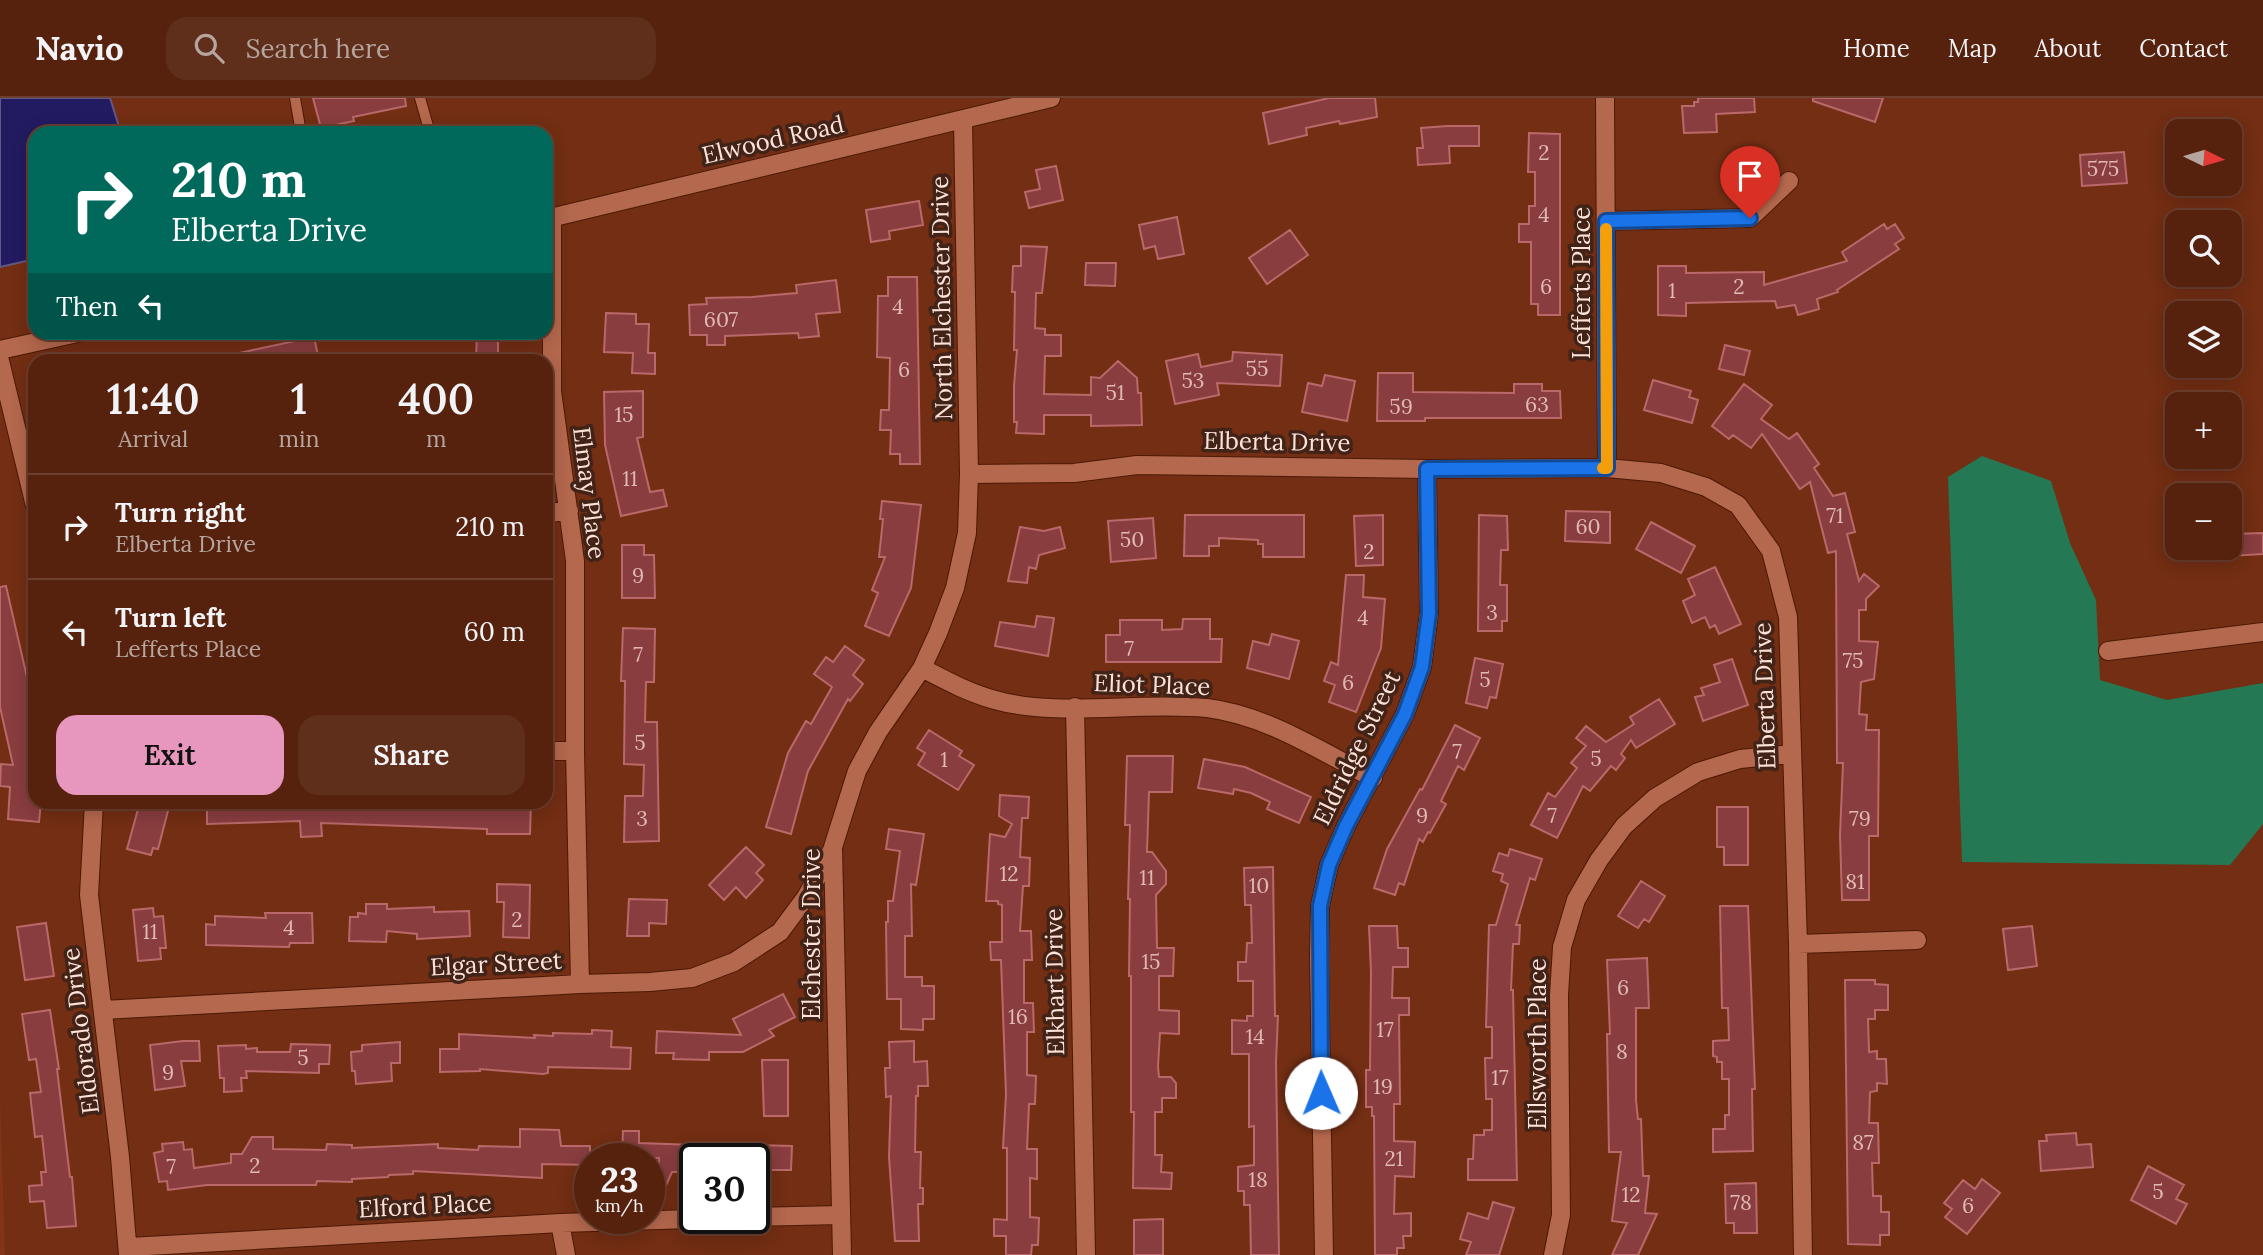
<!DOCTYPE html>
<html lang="en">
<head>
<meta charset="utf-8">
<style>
  :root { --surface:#56220e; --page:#5f2f1c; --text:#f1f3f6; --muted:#b6a49e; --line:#6c3f2e; --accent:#e797bd }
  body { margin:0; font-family:Lora,serif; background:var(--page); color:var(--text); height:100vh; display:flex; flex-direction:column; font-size:26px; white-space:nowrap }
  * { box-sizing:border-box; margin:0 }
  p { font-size:23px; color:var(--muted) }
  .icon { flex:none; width:38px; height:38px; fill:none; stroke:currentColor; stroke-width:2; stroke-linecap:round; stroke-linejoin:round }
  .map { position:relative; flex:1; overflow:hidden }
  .panel { position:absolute; left:28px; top:256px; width:525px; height:455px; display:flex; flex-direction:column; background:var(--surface); border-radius:21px; box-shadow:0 4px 18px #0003,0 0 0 2px var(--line) }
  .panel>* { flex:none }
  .guide { position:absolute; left:28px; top:28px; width:525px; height:214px; border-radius:21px; box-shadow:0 4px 18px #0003,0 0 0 2px var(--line); background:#00695c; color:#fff; overflow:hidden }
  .needle { width:46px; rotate:95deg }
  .fabs { position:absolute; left:2165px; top:21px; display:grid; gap:14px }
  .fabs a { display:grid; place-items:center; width:77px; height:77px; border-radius:14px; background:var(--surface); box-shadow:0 4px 18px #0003,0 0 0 2px var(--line); font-size:35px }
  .speed { position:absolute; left:574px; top:1045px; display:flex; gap:14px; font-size:35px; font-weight:700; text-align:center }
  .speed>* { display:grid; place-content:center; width:91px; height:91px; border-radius:50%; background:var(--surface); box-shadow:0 4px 18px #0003,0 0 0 2px var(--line); line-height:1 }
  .speed small { font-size:18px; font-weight:400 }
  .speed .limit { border:4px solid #111; border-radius:10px; background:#fff; color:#111 }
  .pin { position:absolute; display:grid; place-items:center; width:60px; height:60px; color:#fff; margin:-72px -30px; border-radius:50% 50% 50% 0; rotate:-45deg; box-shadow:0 0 7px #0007 }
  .pin .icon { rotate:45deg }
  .me { position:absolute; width:77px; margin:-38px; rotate:359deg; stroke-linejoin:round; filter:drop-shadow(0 0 5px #0008) }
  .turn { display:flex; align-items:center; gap:24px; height:147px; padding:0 28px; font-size:32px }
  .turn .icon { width:91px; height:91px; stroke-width:2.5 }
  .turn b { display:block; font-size:49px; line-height:60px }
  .then { display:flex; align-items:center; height:66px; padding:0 28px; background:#0003; gap:14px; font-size:26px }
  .eta { display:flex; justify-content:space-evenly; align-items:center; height:119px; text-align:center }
  .eta b { font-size:42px; font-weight:600; line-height:49px }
  .primary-button { display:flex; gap:14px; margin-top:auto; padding:14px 28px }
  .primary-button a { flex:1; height:80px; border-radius:21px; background:var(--accent); color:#111; font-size:28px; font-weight:600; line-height:80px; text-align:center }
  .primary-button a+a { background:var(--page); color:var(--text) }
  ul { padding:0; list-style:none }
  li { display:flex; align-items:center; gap:21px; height:105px; padding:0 28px; border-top:2px solid var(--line) }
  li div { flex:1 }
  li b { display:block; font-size:26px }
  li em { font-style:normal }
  header { display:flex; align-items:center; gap:42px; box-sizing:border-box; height:98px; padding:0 35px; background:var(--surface); border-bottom:2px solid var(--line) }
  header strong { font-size:33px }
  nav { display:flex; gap:38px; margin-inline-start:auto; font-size:24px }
  .search { width:490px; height:63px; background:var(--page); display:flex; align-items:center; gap:18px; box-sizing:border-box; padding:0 24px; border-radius:21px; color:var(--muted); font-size:26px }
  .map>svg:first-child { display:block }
</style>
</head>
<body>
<header>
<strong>Navio</strong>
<div class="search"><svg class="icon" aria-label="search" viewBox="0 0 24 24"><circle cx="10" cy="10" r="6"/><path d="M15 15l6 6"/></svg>Search here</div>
<nav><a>Home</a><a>Map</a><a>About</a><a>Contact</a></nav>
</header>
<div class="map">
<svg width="2263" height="1157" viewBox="0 0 2263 1157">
  <rect width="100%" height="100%" fill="#732e13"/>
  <path fill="#823416" d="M0 999 5 1157H0Z"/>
  <path fill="#247954" d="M1982 358 2051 383 2070 445 2096 502 2100 582 2167 602 2263 585V726L2230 767 1962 764 1948 379Z"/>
  <path fill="#221b61" stroke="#635785" stroke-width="2" d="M0 0H110L121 35H35V161L0 169Z"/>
  <path fill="#893d3f" stroke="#ba6869" stroke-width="2" d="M313 0H405L406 8 353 19 354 23 321 30Z
    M1329 0H1375L1377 19 1340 26 1339 23 1306 30 1307 37 1269 46 1263 15Z
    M1698 0H1754L1755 14 1716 16 1717 34 1684 35 1682 8H1694V4H1698Z
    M1813 0H1883L1875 24 1813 3Z
    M1447 28H1479V48H1449L1450 65 1418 67 1417 50H1423L1421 30Z
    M1529 35 1560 36V217H1538V206H1531V144H1519V126H1529V108H1535V74H1528Z
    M2124 54 2127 85 2082 88 2080 57Z
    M1056 68 1063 102 1029 110 1025 94 1040 91 1036 72Z
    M919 103 923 127 889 133 890 141 871 144 866 112Z
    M1177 119 1184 156 1158 161 1155 148 1144 151 1139 127Z
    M1884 126 1887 131 1895 126 1904 140 1895 146 1899 151 1837 192 1838 194 1817 201 1819 211 1798 217 1795 207 1777 210 1775 203 1686 205V218L1658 217V168H1686V175L1764 174V187L1847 163 1842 154Z
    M1290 132 1308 157 1267 186 1249 160Z
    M1021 148 1047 149 1042 195H1036L1035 230 1045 231V237H1061V258H1045L1044 296 1091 297V279L1100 280 1118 263 1137 280 1138 295H1141L1142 327 1091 328V317H1044V336L1016 335 1017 324H1014V288L1017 252H1014L1015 194H1012L1013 168H1021Z
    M1086 165H1116L1115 188 1085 187Z
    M888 179H917L920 366H900V356H890L891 332H880L881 312H889L890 260 877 259 878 198H888Z
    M836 182 840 214 816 216 819 238 799 240 798 235 725 238V247H707V237H690L689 207 707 206 706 200 752 199 797 195 796 187Z
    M606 215 636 216V226H649L648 255H655V276L632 275 633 255 604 254Z
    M477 234H498V262H476Z
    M314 239 319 262H240L239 255Z
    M1725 247 1750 253 1744 277 1719 271Z
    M1233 254 1282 257 1280 288 1217 285 1219 297 1175 306 1166 263 1198 256 1201 269 1232 263Z
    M1378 275H1413V294L1514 295V286H1542V293H1560L1561 320H1425V323H1377Z
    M1325 277 1355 283 1347 323 1302 314 1308 285 1322 288Z
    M1653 282 1691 293 1689 299 1698 302 1692 325 1644 312Z
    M1744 286 1772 307 1761 321 1789 341 1797 335 1819 366 1814 370 1833 398 1845 395 1855 434 1847 436 1859 483 1864 476 1879 488 1866 501V512H1859V543L1878 544 1874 581 1861 584 1859 616 1867 617 1866 632H1879L1878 738H1869V802H1842L1840 737 1843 665H1837L1836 453 1828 455 1810 384 1800 391 1762 336 1751 350 1733 337 1729 341 1712 328Z
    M643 293V339L637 340 650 394 663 392 667 408 621 418 605 347 604 294Z
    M882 403 921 407 911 490 889 538 865 528 878 495 872 492 885 459H879L883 421H880Z
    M1566 413 1610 414V445L1565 443Z
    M1185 417H1304V459H1263V446H1258V442L1219 440V448H1209V458H1184Z
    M1383 417V467L1356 468 1354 418Z
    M1479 417 1507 418 1508 452H1501L1500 487H1507V523H1502V533H1478Z
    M1153 420 1156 460 1111 464 1108 423Z
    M1651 424 1695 448 1681 475 1636 451Z
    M1020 429 1044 433 1060 429 1065 450 1039 457 1036 471 1029 469 1027 485 1008 483Z
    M2263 435V456L2230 458V436Z
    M622 447H644V457H654L655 500H622Z
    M1715 469 1741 526 1719 536 1715 527 1710 530 1705 519 1692 525 1683 503 1695 497 1688 481Z
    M1346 477H1364L1363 499 1385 501 1381 550 1356 614 1329 604 1335 587 1324 583 1331 564 1338 567Z
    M6 488 35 614V704H41L39 724 8 721 10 689 0 688 1 666 13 667 0 609V489Z
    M1037 518 1054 520 1048 558 995 548 1000 524 1035 529Z
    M1183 521H1210V541H1222L1221 564H1106V537H1120V522H1162V532L1182 531Z
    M623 530 655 531 654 584H646L645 624H657L659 743 624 744 625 698H643L644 667 624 666 625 583H621Z
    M1272 536 1299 543 1289 581 1247 570 1253 543 1269 547Z
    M845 548 864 562 853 577 863 586 850 603 848 601 808 673 791 736 766 729 788 655 806 623 811 626 832 589 814 576 826 559 833 564Z
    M1475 560 1503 566 1496 600 1490 599 1487 610 1466 605Z
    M1732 561 1748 607 1703 623 1695 599 1704 597 1701 590 1720 584 1714 567Z
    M1659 601 1675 626 1636 650 1631 642 1621 656 1625 660 1616 672 1611 668 1590 693 1583 688 1557 740 1531 727 1548 695 1555 699 1577 670 1571 665 1586 648 1576 640 1586 628 1606 644 1634 626 1630 619Z
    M1455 627 1480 640 1464 672 1458 668 1441 703 1446 706 1430 735 1428 734 1423 744 1419 741 1404 787 1399 785 1395 797 1374 790 1387 751 1420 691 1422 692Z
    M929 632 962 653 959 658 974 667 958 692 918 667 925 655 917 650Z
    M1127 658H1173L1172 694H1149L1147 754H1152L1166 773V786L1156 797 1157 850H1174L1173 878H1159V912L1179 913V936L1160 935 1158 968 1159 979H1171L1176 985V1000H1162V1014H1155V1057H1162L1161 1074 1172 1075 1171 1091 1133 1090 1134 1014H1131V878H1129L1130 801H1128L1130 727H1125Z
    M1204 661 1245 669 1311 699 1299 725 1267 711 1270 704 1251 695 1234 691 1233 696 1198 690Z
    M1000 697 1029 699 1028 720H1022L1020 759 1030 760 1029 788H1023L1020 833H1031L1032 862H1024V905H1033L1034 934H1027V977L1036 978 1035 1006H1029L1027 1051H1037V1081L1030 1080V1119L1039 1120 1038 1147H1032L1031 1157H1006V1138H994V1121L1007 1122V1050H1003L1006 996 1001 862H991L990 844H1002V807L998 806V803H986L990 736 1005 739 1012 726 999 718Z
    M140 704 169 709 158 751 153 750 151 757 127 751Z
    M207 704H531L530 736H487V731L321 725 322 738 301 739 300 723 207 726Z
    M1717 709H1748V767H1724V749H1717Z
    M889 731 924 736 916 787 911 786 912 838H905V879H922V888H934V921H923V932L901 931V901H887L886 824H888V803H893L900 753 886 751Z
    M746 749 764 767 756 775 763 782 746 800 736 789 724 802 709 787Z
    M1510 751 1542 761 1535 782 1530 780 1516 827H1520L1519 846H1513L1511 892H1513L1517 1082H1468V1061H1473L1474 1037H1484V1032H1492V1001H1486L1485 960H1492V929H1486L1489 827H1496L1508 786 1501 783 1503 776 1493 773 1499 755 1508 758Z
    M1273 769 1275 918H1278L1276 964 1279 1157H1251L1250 1107H1244V1093H1238V1069L1254 1067V1028L1249 1029V956H1232V922L1247 923V918H1253V883H1238V864H1246L1247 845H1252L1251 807H1245L1244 770Z
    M1641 783 1665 798 1649 824 1644 821 1638 830 1618 818Z
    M497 786 530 787 529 840 503 839 504 804H497Z
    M629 801 667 802 666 826 649 825V838H627Z
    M366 806H387V811L434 809V814L469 813 470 838 417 841V836L387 833 386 844 349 843 350 819H358V815L366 816Z
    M1720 808H1748L1755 991H1752L1753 1053 1713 1054V1031H1725V1017H1729V981H1722V964H1717V959L1713 958V943L1729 942 1728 910H1722Z
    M153 810 154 819 163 818 166 850H160L161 861 138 863 133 812Z
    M265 815H312L313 845H290L289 849 206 847V826L215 827V818L266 820Z
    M46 825 54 878 25 882 17 829Z
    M1369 828H1397L1398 850H1408V869H1393L1392 900H1409V917H1399L1400 1006H1394V1043L1415 1044 1414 1079 1395 1078 1394 1116 1411 1115V1138H1403L1404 1150H1397V1157H1375L1374 1018H1372V1009H1366V972H1370L1371 874Z
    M2032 828 2037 868 2008 872 2003 831Z
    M1647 860 1649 910H1636V1002L1638 1021H1641L1643 1078H1649L1645 1115 1657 1116 1638 1157H1612L1627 1125 1612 1123 1621 1054H1609L1607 936H1610L1607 862Z
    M1845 882H1875V886L1888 887V912H1875V921H1868L1869 954 1877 953V961H1886L1887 986 1877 985V993L1870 994 1869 1025H1878L1879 1065H1872L1873 1098H1881V1114H1889V1137H1880V1147L1848 1146Z
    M783 896 795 919 769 932 774 938 743 954H709V962L673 961 674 955H656L657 933 741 937 733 921Z
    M50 912 59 971H57L70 1079H72L76 1128 47 1130 44 1103 30 1104 29 1088 42 1087 41 1074H46L42 1038 35 1039 30 995 41 994 36 961 29 962 22 916Z
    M592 932 612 933 611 949 631 950 630 971 548 969V975L543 976 480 971V973L440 974V951H459V936L535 940 534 937 553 938V935L592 936Z
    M183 943H199L200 963H181L185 988 155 992 150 947Z
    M914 943V964L927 963 928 988H918V998H916L915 1054H921L920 1090H923V1106H918L919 1143H895L889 1059 891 998 886 999 885 970H890L889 944Z
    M400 944V965H391L392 983 356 986 355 973H352L351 954 362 953V947Z
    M291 946 330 947 329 966H319V975L246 973 247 980H241L242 993 224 994V980H220L218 948 246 947V951L257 950V954H290Z
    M762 962H788V1018H764Z
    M520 1031 559 1032 561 1048H590V1067L542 1066V1080L413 1073V1076L389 1077 388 1079 352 1081V1084L317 1083 316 1087H207L168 1092 167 1083 159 1084 154 1055 163 1053 162 1046 183 1044 184 1052 192 1051 194 1070 231 1065V1056H242L252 1039H273V1051L326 1052 327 1046 352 1047V1050L438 1046V1050L478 1052 479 1048 520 1049Z
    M623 1033H639V1045L695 1047V1071H691V1074H672L658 1105 659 1060H622Z
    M2076 1035 2077 1047 2091 1046 2093 1069 2041 1073 2039 1043H2047L2046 1037Z
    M754 1047 792 1048 791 1072H754Z
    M2148 1068 2184 1087 2176 1101 2187 1106 2176 1126 2131 1102Z
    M1982 1081 2000 1095 1967 1136 1945 1119 1952 1111 1944 1105 1963 1082 1975 1091Z
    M1756 1085 1757 1135H1734V1125H1726L1725 1086Z
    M1493 1104 1514 1110 1499 1157H1466L1471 1144 1460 1141 1468 1115 1488 1121Z
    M1163 1121V1157H1134V1122Z"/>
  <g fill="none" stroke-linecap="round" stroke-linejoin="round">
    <defs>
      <path id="service" d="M295 0 301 35
        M420 0 430 35"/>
      <path id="minor" d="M1605 0 1607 370
        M552 119V293L575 463V653L580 886
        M1606 123 1750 120 1789 83
        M0 263 35 408
        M969 376 1074 375 1137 367 1427 371 1607 370 1661 375 1706 389 1738 407 1771 453 1788 519 1798 846 1803 1157
        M546 415 569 413
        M2108 553 2263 534
        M922 570C945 582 969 595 995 602 1058 620 1140 603 1207 610 1266 617 1320 653 1373 680
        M1075 609 1086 1157
        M546 653H575
        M94 704 89 797 120 1059 128 1157
        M1798 846 1917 842
        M103 912 580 886 650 884 692 880 734 864 780 834 806 799 832 752
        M754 1119 841 1117
        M560 1125 566 1157
        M129 1149 560 1125 724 1120
        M842 1157 833 749 857 673 878 634 922 570 938 535 955 490 967 435 969 376 963 23
        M1324 1157 1319 860 1320 808 1329 767 1346 728 1405 616 1422 569 1429 515 1427 371
        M1553 1157 1561 1117 1559 897 1562 849 1576 802 1599 762 1624 728 1655 700 1698 674 1740 661 1791 656"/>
      <path id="secondary" d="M546 121 1051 0
        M0 252 82 234"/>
    </defs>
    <use href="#service" stroke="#4d1905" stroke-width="12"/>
    <use href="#minor" stroke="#4d1905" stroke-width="20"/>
    <use href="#secondary" stroke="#4d1905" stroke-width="20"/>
    <use href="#service" stroke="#b4684d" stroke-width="10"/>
    <use href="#minor" stroke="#b4684d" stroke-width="18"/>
    <use href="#secondary" stroke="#b4684d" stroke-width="18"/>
  </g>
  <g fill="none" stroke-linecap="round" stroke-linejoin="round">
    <defs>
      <path id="route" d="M1321 995 1320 808 1329 767 1346 728 1405 616 1422 569 1429 515 1427 371 1607 370 1606 123 1750 120"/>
    </defs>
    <use href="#route" stroke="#114b97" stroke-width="18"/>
    <use href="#route" stroke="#1a73e8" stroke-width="12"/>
    <path stroke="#f59e0b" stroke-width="12" d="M1603 370H1607L1606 131"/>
  </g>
  <g text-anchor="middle" stroke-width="7" stroke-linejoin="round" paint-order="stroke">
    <g font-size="21" fill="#dfb9b2">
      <text x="1544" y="62">2</text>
      <text x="2103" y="78">575</text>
      <text x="1544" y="124">4</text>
      <text x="1546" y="196">6</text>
      <text x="1739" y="196">2</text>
      <text x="1672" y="200">1</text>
      <text x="898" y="216">4</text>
      <text x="721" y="229">607</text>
      <text x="1257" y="278">55</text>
      <text x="904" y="279">6</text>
      <text x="1193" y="290">53</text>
      <text x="1115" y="302">51</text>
      <text x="1537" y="314">63</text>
      <text x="1401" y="316">59</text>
      <text x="624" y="324">15</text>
      <text x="630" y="388">11</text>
      <text x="1835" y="425">71</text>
      <text x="1588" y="436">60</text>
      <text x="1132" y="449">50</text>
      <text x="1369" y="461">2</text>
      <text x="638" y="485">9</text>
      <text x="1492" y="522">3</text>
      <text x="1363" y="527">4</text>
      <text x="1129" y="558">7</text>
      <text x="638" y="564">7</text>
      <text x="1853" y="570">75</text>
      <text x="1485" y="589">5</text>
      <text x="1348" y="592">6</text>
      <text x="640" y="652">5</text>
      <text x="1457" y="661">7</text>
      <text x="1596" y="668">5</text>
      <text x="944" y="669">1</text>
      <text x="1422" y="725">9</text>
      <text x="1552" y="725">7</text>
      <text x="642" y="728">3</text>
      <text x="1860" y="728">79</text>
      <text x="1009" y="783">12</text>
      <text x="1147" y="787">11</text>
      <text x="1855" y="791">81</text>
      <text x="1259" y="795">10</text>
      <text x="517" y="829">2</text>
      <text x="289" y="837">4</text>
      <text x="150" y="841">11</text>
      <text x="1151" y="871">15</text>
      <text x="1623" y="897">6</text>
      <text x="1018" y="926">16</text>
      <text x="1385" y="939">17</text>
      <text x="1255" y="946">14</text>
      <text x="1622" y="961">8</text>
      <text x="303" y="967">5</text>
      <text x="168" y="982">9</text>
      <text x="1500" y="987">17</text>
      <text x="1383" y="996">19</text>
      <text x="1863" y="1052">87</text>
      <text x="1394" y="1068">21</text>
      <text x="255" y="1075">2</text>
      <text x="171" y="1076">7</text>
      <text x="1258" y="1089">18</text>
      <text x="2158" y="1101">5</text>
      <text x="1631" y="1104">12</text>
      <text x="1741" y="1112">78</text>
      <text x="1968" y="1115">6</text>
    </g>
    <g font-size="24" fill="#fce2d9" stroke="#422317">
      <text transform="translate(773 42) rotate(-13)" y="8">Elwood Road</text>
      <text transform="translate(1582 185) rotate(-90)" y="8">Lefferts Place</text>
      <text transform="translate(942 200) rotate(-91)" y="8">North Elchester Drive</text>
      <text transform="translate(1277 344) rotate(1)" y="8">Elberta Drive</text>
      <text transform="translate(589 395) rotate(83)" y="8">Elmay Place</text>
      <text transform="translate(1152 587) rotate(2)" y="8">Eliot Place</text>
      <text transform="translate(1765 598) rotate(-92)" y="8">Elberta Drive</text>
      <text transform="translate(1357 650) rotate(-64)" y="8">Eldridge Street</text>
      <text transform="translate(812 836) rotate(-90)" y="8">Elchester Drive</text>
      <text transform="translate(496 866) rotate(-3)" y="8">Elgar Street</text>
      <text transform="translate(1055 884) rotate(-91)" y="8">Elkhart Drive</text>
      <text transform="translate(81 933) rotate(-97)" y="8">Eldorado Drive</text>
      <text transform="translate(1538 946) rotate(-90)" y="8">Ellsworth Place</text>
      <text transform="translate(425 1108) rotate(-3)" y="8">Elford Place</text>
    </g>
  </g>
</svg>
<div class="fabs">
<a><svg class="needle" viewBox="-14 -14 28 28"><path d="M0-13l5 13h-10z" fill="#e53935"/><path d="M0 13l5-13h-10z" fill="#b6a49e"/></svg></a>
<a><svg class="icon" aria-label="search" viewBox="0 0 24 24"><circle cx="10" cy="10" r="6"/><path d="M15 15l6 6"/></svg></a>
<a><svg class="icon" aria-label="layers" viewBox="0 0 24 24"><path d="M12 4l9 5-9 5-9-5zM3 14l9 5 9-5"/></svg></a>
<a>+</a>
<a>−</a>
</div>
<div class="speed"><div>23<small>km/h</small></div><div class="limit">30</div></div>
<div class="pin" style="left:1750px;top:120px;background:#d93025"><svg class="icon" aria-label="arrive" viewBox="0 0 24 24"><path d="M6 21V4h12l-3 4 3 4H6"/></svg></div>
<svg class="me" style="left:1321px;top:995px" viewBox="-20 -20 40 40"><circle r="19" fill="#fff"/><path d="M0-13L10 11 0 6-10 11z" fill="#1a73e8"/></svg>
<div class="guide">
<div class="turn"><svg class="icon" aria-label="right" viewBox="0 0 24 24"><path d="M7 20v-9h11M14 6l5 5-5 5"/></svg><div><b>210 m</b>Elberta Drive</div></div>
<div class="then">Then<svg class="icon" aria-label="left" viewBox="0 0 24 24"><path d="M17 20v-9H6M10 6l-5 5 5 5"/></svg></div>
</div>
<section class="panel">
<div class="eta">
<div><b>11:40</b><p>Arrival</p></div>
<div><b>1</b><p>min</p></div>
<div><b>400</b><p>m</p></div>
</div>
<ul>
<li><svg class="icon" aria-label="right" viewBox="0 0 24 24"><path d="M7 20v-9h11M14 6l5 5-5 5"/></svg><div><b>Turn right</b><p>Elberta Drive</p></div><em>210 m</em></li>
<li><svg class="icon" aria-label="left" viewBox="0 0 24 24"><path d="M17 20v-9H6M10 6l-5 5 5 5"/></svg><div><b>Turn left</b><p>Lefferts Place</p></div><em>60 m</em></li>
</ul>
<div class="primary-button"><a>Exit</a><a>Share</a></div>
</section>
</div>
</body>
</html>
